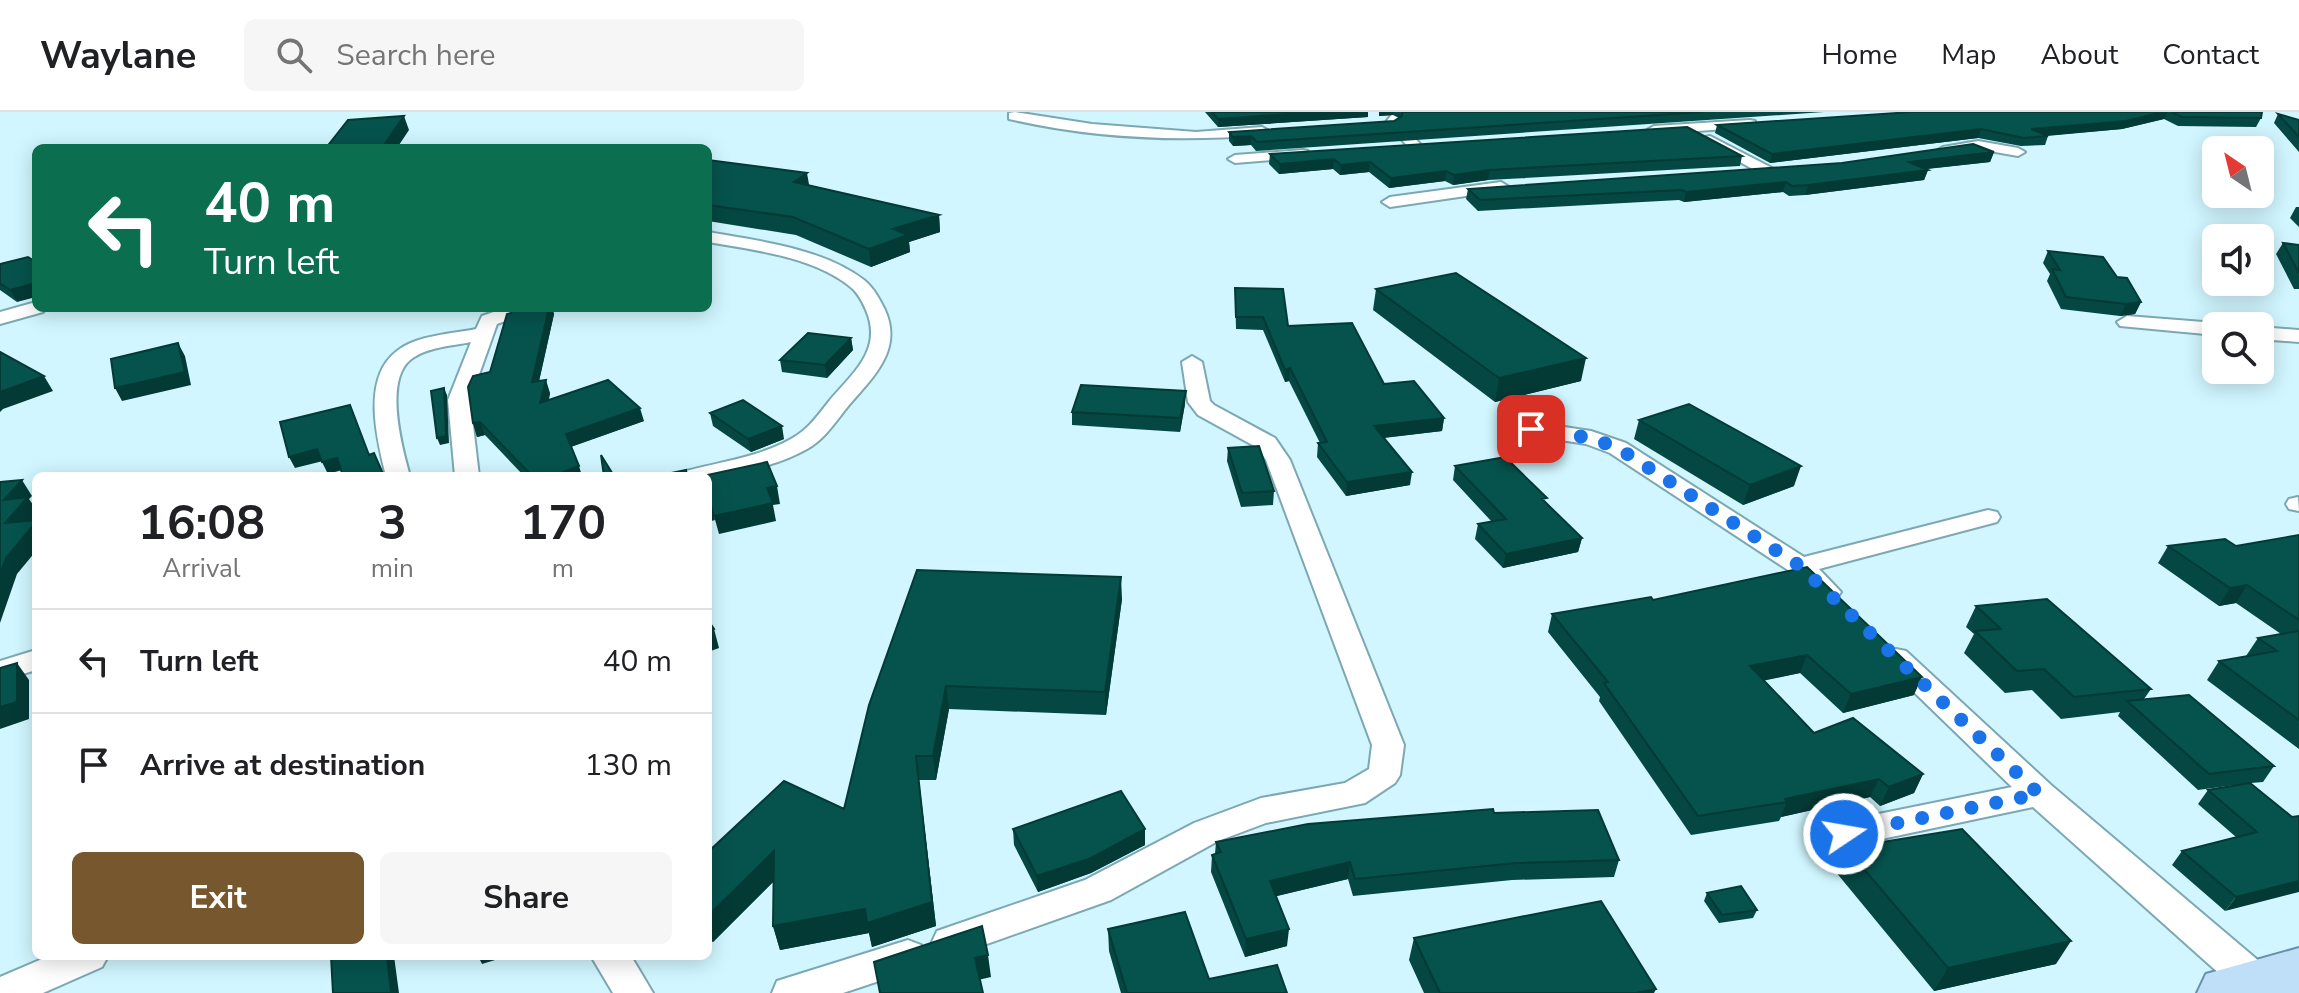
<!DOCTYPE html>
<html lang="en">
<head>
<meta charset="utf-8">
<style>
  :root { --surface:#fff; --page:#f6f6f6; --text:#202124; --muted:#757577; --line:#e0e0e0; --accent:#77572d }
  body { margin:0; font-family:"Nunito Sans",sans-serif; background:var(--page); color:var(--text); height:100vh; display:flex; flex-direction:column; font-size:30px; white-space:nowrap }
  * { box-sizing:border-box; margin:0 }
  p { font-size:26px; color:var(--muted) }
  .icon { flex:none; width:44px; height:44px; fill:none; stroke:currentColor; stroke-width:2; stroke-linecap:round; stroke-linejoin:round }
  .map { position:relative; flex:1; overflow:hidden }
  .panel { position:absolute; left:32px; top:360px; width:680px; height:488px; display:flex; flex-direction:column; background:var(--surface); border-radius:12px; box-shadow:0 4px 20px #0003 }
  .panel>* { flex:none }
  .guide { position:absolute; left:32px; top:32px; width:680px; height:168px; border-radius:12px; box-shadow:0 4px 20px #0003; background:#0b6e4f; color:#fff; overflow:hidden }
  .needle { width:52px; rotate:325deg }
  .tools { position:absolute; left:2202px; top:24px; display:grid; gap:16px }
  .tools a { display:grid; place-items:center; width:72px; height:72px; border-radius:12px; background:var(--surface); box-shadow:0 4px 20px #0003; font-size:40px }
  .pin { position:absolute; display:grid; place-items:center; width:68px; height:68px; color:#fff; margin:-34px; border-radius:16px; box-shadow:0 4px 12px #0006 }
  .me { position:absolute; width:88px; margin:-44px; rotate:78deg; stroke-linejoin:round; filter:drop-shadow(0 0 6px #0008) }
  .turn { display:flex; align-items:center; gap:28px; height:168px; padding:0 40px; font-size:36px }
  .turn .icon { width:104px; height:104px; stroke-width:2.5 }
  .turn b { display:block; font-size:56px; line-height:68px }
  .eta { display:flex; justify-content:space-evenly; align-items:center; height:136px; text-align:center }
  .eta b { font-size:48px; font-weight:700; line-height:56px }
  .primary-button { display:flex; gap:16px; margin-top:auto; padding:16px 40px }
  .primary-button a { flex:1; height:92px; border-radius:12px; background:var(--accent); color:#fff; font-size:32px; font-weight:700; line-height:92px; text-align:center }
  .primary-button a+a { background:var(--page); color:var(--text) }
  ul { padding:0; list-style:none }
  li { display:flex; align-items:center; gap:24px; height:104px; padding:0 40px; border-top:2px solid var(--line) }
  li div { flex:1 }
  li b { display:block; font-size:30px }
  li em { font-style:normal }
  header { display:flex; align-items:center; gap:48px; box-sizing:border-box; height:112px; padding:0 40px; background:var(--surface); border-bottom:2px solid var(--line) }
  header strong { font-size:38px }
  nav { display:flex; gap:44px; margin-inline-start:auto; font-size:28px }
  .search { width:560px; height:72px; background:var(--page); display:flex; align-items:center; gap:20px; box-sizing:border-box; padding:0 28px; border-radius:12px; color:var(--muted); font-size:30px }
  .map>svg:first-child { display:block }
</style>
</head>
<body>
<header>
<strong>Waylane</strong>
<div class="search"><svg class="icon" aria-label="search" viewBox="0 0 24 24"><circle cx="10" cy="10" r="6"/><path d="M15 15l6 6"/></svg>Search here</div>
<nav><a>Home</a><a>Map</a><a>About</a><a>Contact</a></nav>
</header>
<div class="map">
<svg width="2299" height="881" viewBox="0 0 2299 881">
  <rect width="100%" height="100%" fill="#d1f6ff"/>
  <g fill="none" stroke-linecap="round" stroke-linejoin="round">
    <defs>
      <path id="minor" d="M1015 0 1092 12 1196 20 1262 15 1269 19 1262 23C1178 30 1091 26 1009 7V1Z
        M1422 0 1400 10 1422 34 1415 38 1410 37 1386 10 1393 1Z
        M1750 8 1755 9V15L1654 22 1647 18 1654 14Z
        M1710 24 1772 56 1775 59 1772 62H1762L1705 31V25Z
        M1978 29 2018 36 2025 40 2018 44 1978 37 1943 43 1936 39 1943 35Z
        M1303 38 1308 39V45L1235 51 1228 47 1235 43Z
        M1501 70 1509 75 1507 78 1390 95 1382 90 1390 85Z
        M708 120C759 129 822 136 864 168 874 176 880 188 885 198 903 238 873 265 849 293 836 309 825 327 807 337 777 354 741 360 708 368V364H682L686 359C721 350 759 345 791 327 808 318 819 302 830 288 854 260 883 237 866 198 863 191 859 183 853 177 816 145 755 138 708 130Z
        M36 190V196H46L43 200 0 212V200Z
        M505 196H533L530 200 497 212 470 288 479 364H455L448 288 471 230C452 234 426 235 410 248 384 270 402 336 410 364H386C377 328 361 266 397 239 417 223 452 222 476 217L482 204Z
        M2127 204 2216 211 2224 214H2216V223L2120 214 2117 210Z
        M2260 215 2299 218V230L2260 227Z
        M1192 244 1202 250 1210 289 1214 293 1275 326 1290 348 1404 633 1400 663 1395 671 1365 691 1266 711 1218 729 1111 788 950 845 937 841 932 830 937 819 1085 768 1194 711 1261 686 1345 671 1369 657 1372 633 1266 348 1258 336 1198 303 1188 290 1182 250Z
        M1531 310 1591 319 1626 331 1804 445 1988 398 1997 400 2000 405 1997 410 1819 457 1841 480 1837 486 1827 488 1817 486 1791 460 1610 341 1586 332 1523 322 1520 317 1523 312Z
        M2298 385 2299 399 2289 397 2286 392 2289 387Z
        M1896 537 1906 539 2051 673 2273 861 2278 873 2274 881H2241L2033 695 1844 735 1832 731 1827 722 1832 713 1844 709 2012 675 1886 553 1882 546 1886 539Z
        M36 538V558L0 569V549Z
        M908 828 921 833 927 844 921 855 843 881H772L777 869Z
        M49 844H108L102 855 43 881H0V865Z
        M591 844H631L653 881H613Z"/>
      <path id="primary" d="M2299 836V881H2197L2206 862Z"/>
    </defs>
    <use href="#minor" stroke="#7ca8b3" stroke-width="4"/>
    <use href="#primary" stroke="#6890ad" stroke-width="4"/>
    <use href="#minor" fill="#fff" fill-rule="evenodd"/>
    <use href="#primary" fill="#bfdff8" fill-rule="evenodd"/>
  </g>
  <path fill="#054742" d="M1205 0H1368V5L1218 15Z
    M1379 0H1824L1256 39 1251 33 1233 34 1229 29V20L1394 9 1399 6 1393 3 1379 4Z
    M1912 0H2262L2261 6 2256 15 2178 14 2164 7 2122 17 2047 24H2048L2045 33 2021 34 1978 26 1770 51 1715 21 1717 13Z
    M2278 2 2299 8V40L2274 11Z
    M1994 40 1990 50 1927 57 1928 58 1924 68 1805 83 1789 84 1783 80 1684 90 1679 88 1478 99 1466 87 1468 77Z
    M1270 42 1742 44 1740 54 1488 68 1453 73 1445 69 1389 76 1369 60 1340 63 1333 57 1279 62 1269 52Z
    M708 48 809 73 939 103 940 120 909 130 910 140 871 155 796 123 708 109Z
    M2296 95H2299V115L2290 106Z
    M2283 131 2299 133V177H2294L2276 142Z
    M2048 139 2117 165 2141 190 2135 202 2120 204 2061 197 2047 169 2050 162 2043 151Z
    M0 152 17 190 0 178Z
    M1235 176 1288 214 1384 272 1444 306 1442 319 1384 326 1410 373 1346 384 1317 345 1318 331H1320L1289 269 1285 270 1263 218 1236 217Z
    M1376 177 1581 269 1495 290 1373 198Z
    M513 196H552L554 202 539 269 550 281 549 288 644 309 571 335 582 364H524L485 323 477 325 473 311Z
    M851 226 853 238 827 266 782 260 780 248Z
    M1185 292 1180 320 1072 313V300Z
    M710 301 784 327 751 340 713 314Z
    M1639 308 1794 374 1743 393 1634 327Z
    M1228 336 1274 379 1273 393 1241 395 1227 349Z
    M1455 354 1546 391 1582 426 1578 440 1503 456 1475 427 1478 412 1492 410 1453 368Z
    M2299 423V637L2207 568 2219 549 2246 544 2258 526 2281 522 2236 491 2219 494 2158 451 2168 434H2236Z
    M1807 455 1914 583 1843 601 1800 561 1764 568 1814 621 1923 662 1914 681 1880 694 1870 685 1781 705 1779 709 1691 723 1599 589 1600 585 1548 520 1552 502 1653 488Z
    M1122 487 1106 603 949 597 936 668H919L936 814 872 835 869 821 780 838 773 814 774 769 713 830 708 828V740L844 697 869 593Z
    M1976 494 2151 577 2144 587 2274 654 2263 670 2251 671 2292 705 2299 704 2225 799 2172 753 2182 739 2236 725 2198 692 2208 678 2235 673 2198 678 2118 604 2120 600 2061 607 2032 578 2005 581 1964 541 1974 522 1966 515Z
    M1494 701 1619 748 1614 765 1512 768 1353 784 1348 767 1276 784 1287 834 1245 845 1211 760 1212 743 1215 742 1216 730Z
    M1013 717 1145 733 1091 761 1038 780 1014 733Z
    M1846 736 2056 852 1934 879 1835 759Z
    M1707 781 1757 798 1753 806 1719 811 1704 789Z
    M1108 817 1209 867 1287 881H1121L1109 839Z
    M1414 826 1654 881H1424L1409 848Z"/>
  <path fill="#043a36" d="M1313 0H1368V5L1218 15V7Z
    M1379 0H1393V3L1379 4Z
    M2163 0H2168L2164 7 2122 17 2028 25 2031 17Z
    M404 4 409 18 397 36H382Z
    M1981 17 1978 26 1770 51 1772 42Z
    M1251 24V33L1233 34V25Z
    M1994 40 1990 50 1906 59 1909 50Z
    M1334 47 1333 57 1279 62 1280 52Z
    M1370 50 1369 60 1340 63 1341 53Z
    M1490 58 1488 68 1453 73 1454 63Z
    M1928 58 1924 68 1805 83 1808 73Z
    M1446 59 1445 69 1389 76 1391 66Z
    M807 61 810 78 794 70Z
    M1786 70 1783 80 1684 90 1686 80Z
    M939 103 940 120 909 130 910 140 871 155 869 137 893 117Z
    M36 171V185L17 190 10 178Z
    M2141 190 2135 202 2120 204 2126 192Z
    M549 196H552L554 202 536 283 532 270Z
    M851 226 853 238 827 266 825 253Z
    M178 231 185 244 191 273 122 289 115 276Z
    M1586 246 1581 269 1495 290 1499 266Z
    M1290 256 1289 269 1285 270V258Z
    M44 264 53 279 3 297 0 300V280Z
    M546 268 550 281 544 304 540 291Z
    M444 276 447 283 449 331 440 333 437 326Z
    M1186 279 1185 292 1180 320V306Z
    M640 296 644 309 570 335 566 322Z
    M1444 306 1442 319 1372 327 1374 314Z
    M480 310 485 323 477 325 473 311Z
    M782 314 784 327 751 340 748 327Z
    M317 337 323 349 295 356 289 345Z
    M337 346 342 358 328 362 322 350Z
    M579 354 582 364H553Z
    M1801 354 1794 374 1743 393 1750 373Z
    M1412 360 1410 373 1346 384 1347 370Z
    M22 368 32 384 29 387 36 397V404L16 427 5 411 4 388Z
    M777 374 780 392 773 393 776 409 719 422 714 404 767 376Z
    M710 390 715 408 708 410V391Z
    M36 410V439L17 462 0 511V462L6 446Z
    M1582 426 1578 440 1503 456 1506 442Z
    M1121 465 1122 487 1106 603 1105 580Z
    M2247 473 2236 491 2219 494 2230 476Z
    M714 517 719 536 708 540V519Z
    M1807 543 1800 561 1743 573 1750 554Z
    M17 551 29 568V607L0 617V595Z
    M1922 565 1914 583 1843 601 1851 582Z
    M946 574 949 597 936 668 933 644Z
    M916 644 936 814 872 835 869 821 780 838 773 814Z
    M1923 662 1914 681 1880 694 1889 675Z
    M1879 667 1870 685 1781 705 1787 690 1785 687Z
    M1145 717V733L1091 761 1038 780 1037 764Z
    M774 739 781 762 713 830 708 814V804Z
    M1350 750 1348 767 1269 786 1270 769Z
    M2299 769V780L2225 799 2236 785Z
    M1289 817 1287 834 1245 845 1246 827Z
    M2071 829 2056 852 1934 879 1948 856Z
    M988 843 991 865 978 868 975 846Z
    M387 844H394L399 881H391Z
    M478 844H508L482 852Z
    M1656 877 1654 881H1636Z"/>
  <path fill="#06534d" stroke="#043a36" stroke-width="2" d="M1212 0H1313L1218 7Z
    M1402 0H1703L1257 30 1251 24 1233 25 1229 20 1394 9 1402 4Z
    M1912 0H2163L2126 9 2031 17 2048 24 2024 26 1981 17 1772 42 1717 13Z
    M2171 0H2262L2261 6 2182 5Z
    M2278 2 2299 8V25Z
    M404 4 382 36H326L348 8Z
    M1687 15 1742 44 1490 58 1454 63 1446 59 1391 66 1370 50 1341 53 1334 47 1280 52 1270 42Z
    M1973 32 1994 40 1909 50 1928 58 1808 73 1792 74 1786 70 1686 80 1682 78 1480 88 1468 77 1842 51Z
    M708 48 807 61 794 70 939 103 893 117 908 123 869 137 793 105 708 93Z
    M2283 131 2299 133V161Z
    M2048 139 2103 145 2117 165 2127 166 2141 190 2126 192 2066 185 2052 157 2060 158Z
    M28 145 36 150V171L10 178 0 171V152Z
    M1456 161 1586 246 1499 266 1376 177Z
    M1235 176 1283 177 1288 214 1352 211 1384 272 1414 269 1444 306 1374 314 1412 360 1347 370 1318 331 1327 330 1290 256 1285 258 1263 205H1236Z
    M513 196H549L532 270 546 268 540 291 608 268 640 296 566 322 579 354 553 364H532L480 310 473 311 468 275 473 264 490 260 507 202 511 201Z
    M808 221 851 226 825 253 780 248Z
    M178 231 185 260 115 276 111 247Z
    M0 240 44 264 0 280Z
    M1081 273 1186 279 1180 306 1072 300Z
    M444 276 446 324 437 326 431 279Z
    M743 288 782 314 748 327 710 301Z
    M1689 292 1801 354 1750 373 1639 308Z
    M350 293 369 343 374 341 384 364H343L337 346 322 350 317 337 289 345 280 310Z
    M1259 334 1274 379 1242 381 1228 336Z
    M601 343 614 364H604Z
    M1505 345 1547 386 1542 387 1582 426 1506 442 1478 412 1506 407 1455 354Z
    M767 350 777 374 767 376 773 391 714 404 710 390 708 391V364H703Z
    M686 358 687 364H657Z
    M22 368 4 388 28 385 5 411 36 408V410L6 446 0 462V370Z
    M2299 423V508L2247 473 2230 476 2168 434 2225 427 2236 434Z
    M1807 455 1922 565 1851 582 1807 543 1750 554 1814 621 1853 606 1923 662 1889 675 1879 667 1785 687 1787 690 1698 704 1604 571 1608 570 1552 502 1651 485 1653 488Z
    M917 458 1121 465 1105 580 946 574 933 644H916L932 790 867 811 865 797 773 814 774 739 708 804V740L784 669 844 697 869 593Z
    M2047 487 2151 577 2074 585 2044 557 2017 559 1975 519 2001 517 1976 494Z
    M708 508 714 517 708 519Z
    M2299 519V608L2219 549 2277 539 2258 526Z
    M17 551V590L0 595V556Z
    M2189 583 2274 654 2209 662 2127 589Z
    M2250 671 2292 705 2299 704V769L2236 785 2182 739 2257 720 2208 678Z
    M1121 679 1145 717 1091 746 1037 764 1013 717Z
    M1493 697 1494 701 1598 698 1619 748 1516 751 1355 767 1350 750 1270 769 1289 817 1246 827 1212 743 1221 740 1216 730 1308 712Z
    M1962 717 2071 829 1948 856 1846 736Z
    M1741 774 1757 798 1722 803 1707 781Z
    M1601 789 1656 877 1636 881H1440L1414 826Z
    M1185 800 1209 867 1277 853 1287 881H1127L1108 817Z
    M982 814 988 843 975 846 983 881H880L874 850Z
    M331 844H387L391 881H333Z"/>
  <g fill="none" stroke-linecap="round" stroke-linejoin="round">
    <path stroke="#1a73e8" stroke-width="14" stroke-dasharray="0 25.2" d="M1531 317 1591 326 1618 336 1800 454 2039 682 1844 722"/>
  </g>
</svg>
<div class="tools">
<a><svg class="needle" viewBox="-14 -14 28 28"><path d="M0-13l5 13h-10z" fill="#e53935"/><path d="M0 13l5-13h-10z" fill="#757577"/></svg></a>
<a><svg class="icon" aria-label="sound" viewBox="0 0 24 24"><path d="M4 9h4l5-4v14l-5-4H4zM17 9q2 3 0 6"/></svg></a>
<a><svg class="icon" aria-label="search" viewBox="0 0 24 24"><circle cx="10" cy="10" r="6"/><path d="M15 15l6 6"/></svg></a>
</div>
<div class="pin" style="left:1531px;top:317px;background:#d93025"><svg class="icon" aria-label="arrive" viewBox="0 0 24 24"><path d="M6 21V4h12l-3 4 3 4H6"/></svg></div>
<svg class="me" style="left:1844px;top:722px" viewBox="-20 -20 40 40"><circle r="17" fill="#1a73e8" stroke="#fff" stroke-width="3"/><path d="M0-11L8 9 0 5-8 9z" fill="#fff"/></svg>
<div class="guide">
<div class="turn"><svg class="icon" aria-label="left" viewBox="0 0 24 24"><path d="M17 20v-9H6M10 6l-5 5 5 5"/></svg><div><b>40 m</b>Turn left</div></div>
</div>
<section class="panel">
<div class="eta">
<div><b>16:08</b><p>Arrival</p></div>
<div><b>3</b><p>min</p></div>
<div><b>170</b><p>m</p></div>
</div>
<ul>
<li><svg class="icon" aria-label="left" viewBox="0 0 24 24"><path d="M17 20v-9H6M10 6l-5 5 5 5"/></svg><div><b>Turn left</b></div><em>40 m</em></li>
<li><svg class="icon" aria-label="arrive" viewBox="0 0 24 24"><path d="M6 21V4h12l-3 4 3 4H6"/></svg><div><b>Arrive at destination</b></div><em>130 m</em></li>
</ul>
<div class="primary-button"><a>Exit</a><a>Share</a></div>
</section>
</div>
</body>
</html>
